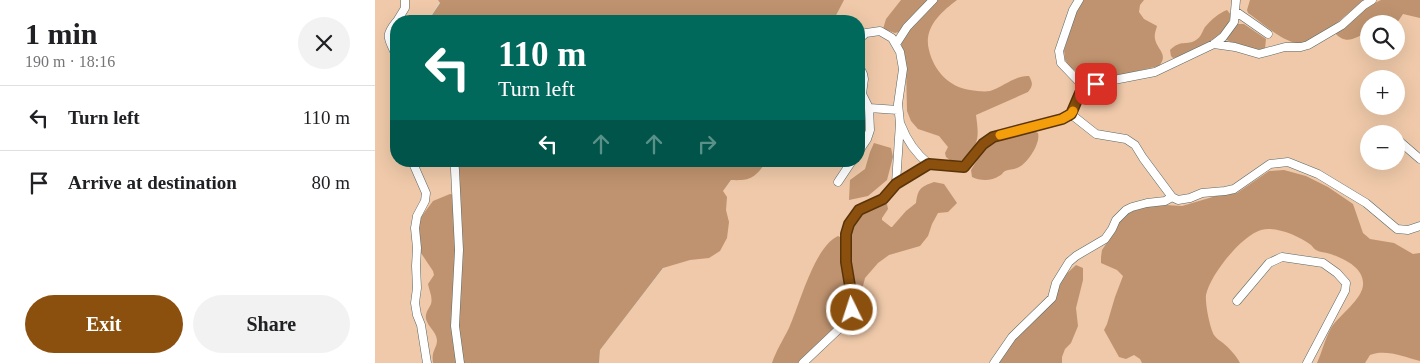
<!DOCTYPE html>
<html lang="en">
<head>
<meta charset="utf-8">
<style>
  :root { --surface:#fff; --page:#f2f2f2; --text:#202124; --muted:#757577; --line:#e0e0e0; --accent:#8b500e }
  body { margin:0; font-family:"Times New Roman",serif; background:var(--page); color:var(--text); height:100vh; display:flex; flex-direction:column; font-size:19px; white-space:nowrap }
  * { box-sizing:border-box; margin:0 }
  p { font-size:16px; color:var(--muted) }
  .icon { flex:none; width:28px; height:28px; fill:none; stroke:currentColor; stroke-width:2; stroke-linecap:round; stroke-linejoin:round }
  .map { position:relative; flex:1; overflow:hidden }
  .panel { display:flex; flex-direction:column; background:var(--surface); width:375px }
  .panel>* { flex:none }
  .banner { position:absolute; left:15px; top:15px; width:475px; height:152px; border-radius:20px; box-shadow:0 5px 20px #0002; background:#00695c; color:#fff; overflow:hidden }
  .tools { position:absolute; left:985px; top:15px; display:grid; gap:10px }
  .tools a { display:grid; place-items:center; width:45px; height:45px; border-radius:50%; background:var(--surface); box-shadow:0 5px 20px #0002; font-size:25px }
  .pin { position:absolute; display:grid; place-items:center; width:42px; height:42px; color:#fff; margin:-21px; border-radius:10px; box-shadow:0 2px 8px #0006 }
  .me { position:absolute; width:55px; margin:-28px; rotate:356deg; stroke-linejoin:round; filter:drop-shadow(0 0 4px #0008) }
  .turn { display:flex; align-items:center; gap:18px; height:105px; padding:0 25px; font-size:22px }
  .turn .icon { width:65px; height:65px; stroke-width:2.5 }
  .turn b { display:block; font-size:35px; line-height:42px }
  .lanes { display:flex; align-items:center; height:48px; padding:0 25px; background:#0003; justify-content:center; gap:25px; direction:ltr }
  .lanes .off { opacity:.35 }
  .round { display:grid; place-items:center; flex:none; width:52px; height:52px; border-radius:26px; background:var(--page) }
  .overview { display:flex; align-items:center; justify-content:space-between; height:85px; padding:0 25px }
  h1 { font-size:30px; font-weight:700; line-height:38px }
  .action { display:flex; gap:10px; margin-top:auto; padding:10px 25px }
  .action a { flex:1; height:58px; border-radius:30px; background:var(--accent); color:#fff; font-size:20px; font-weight:700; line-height:58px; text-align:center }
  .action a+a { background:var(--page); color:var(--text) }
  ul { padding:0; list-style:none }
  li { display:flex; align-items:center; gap:15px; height:65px; padding:0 25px; border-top:1px solid var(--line) }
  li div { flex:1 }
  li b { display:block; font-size:19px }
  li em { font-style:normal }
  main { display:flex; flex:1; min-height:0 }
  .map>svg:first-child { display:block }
</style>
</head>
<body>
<main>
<section class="panel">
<div class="overview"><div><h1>1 min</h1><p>190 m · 18:16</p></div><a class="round"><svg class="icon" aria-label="close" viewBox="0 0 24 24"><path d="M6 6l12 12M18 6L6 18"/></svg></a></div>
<ul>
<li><svg class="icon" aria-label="left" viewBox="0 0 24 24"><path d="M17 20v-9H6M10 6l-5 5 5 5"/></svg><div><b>Turn left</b></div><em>110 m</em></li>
<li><svg class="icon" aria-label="arrive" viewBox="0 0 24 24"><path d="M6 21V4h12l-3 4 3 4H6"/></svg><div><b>Arrive at destination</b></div><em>80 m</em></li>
</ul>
<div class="action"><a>Exit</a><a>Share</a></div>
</section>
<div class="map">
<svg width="1045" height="363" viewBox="0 0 1045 363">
  <rect width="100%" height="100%" fill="#d3e5e2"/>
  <path fill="#efc9a9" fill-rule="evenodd" d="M0 0H66L53 21H21V161H80L88 363H0Z
    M454 0H1045V363H224L225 350 371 161H484V21H442ZM994 24H1021V51H994ZM994 79H1021V106H994ZM994 134H1021V161H994Z"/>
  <path fill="#bf936f" d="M63 0H469L458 21H53L65 3Z
    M526 0H553L524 32 520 33 508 29 511 19Z
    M562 0H582C566 12 548 28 554 50 559 71 574 87 595 90 602 91 609 92 615 91 628 87 640 75 654 76 658 83 658 86 653 92L601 115C604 138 605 145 586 161H576L571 157 570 153 573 147 564 136 543 129 536 121 532 111 531 67 526 43 528 37 552 9Z
    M707 0H769L765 5 764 12 769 19 782 26C781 30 779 34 780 39 782 50 794 54 784 66L741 76 712 79 695 67 690 60 689 50 704 3Z
    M875 0H989C974 11 943 45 922 43 907 41 886 22 873 13L872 10Z
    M1006 0H1045V18L1028 14 1022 23 1019 24H994V32C980 37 972 46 960 33L991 7Z
    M852 10 856 15 853 25 845 36 805 57 798 58 796 56 795 50C806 39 812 46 821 40 826 37 827 32 830 27 836 20 844 13 852 10Z
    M861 24H869L891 39 890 48C879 54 861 45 850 39Z
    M659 131 663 133C666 143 652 165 642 168 638 170 634 169 630 171 628 172 627 175 624 176 617 181 605 181 597 177L596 170C602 161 608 148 617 142 627 135 647 133 659 131Z
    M499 143 516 148 518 157 512 180 493 196 474 200 475 180 490 169 495 152Z
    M80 161H392C380 177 377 181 356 180L348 191 352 197 351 210 354 222 352 238 345 251 334 258 315 260 288 268 225 350 224 363H88L83 326Z
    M909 170 931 176 953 187 978 204 988 233 995 239 1019 243 1038 254 1045 253V361C1029 357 1011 349 995 355L990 363H942C947 352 950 339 956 328 964 315 990 298 988 282 987 266 966 257 952 253 949 252 944 252 941 250 939 249 938 247 936 245 923 236 902 226 886 230 866 236 835 275 831 295 830 304 835 328 839 335 841 338 845 341 848 343 854 348 861 355 865 363H767L765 359 759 355 751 359 744 357 729 330 732 324 740 297 748 276 742 270 726 263V257L727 250 737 235 744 221 754 212 775 206 791 205 807 206 841 196 862 193 894 171Z
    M559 182 569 184 582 203 573 212 563 213 557 224 553 236 545 246 514 255 503 263 490 278 488 286 483 288 479 284C476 263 467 233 484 216 490 211 500 207 508 202L512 204 513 209 507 218V220L516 227H517L531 211 541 203C543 189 545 187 559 182Z
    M75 194 79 195 83 363H58C56 350 62 349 62 340 61 331 53 327 51 319 50 312 54 309 56 304 58 297 54 290 53 284L59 275 58 271 46 253 43 231 46 217 58 201Z
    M463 236 467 238V266L474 295 473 305 471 313 469 318 423 363H397C401 351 408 340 414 328 425 304 439 247 463 236Z
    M701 265 708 268V280L701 308 703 326 696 343 690 349 687 357V363H622L638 340 677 303 688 277Z"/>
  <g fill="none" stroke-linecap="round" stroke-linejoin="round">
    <defs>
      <path id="lane" d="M860 11 893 34
        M22 21 30 8V0
        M21 22C8 38 15 39 21 56
        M484 39 491 33 505 31 517 38 525 52 528 69 523 104 525 123 521 183
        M521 44 532 27 558 0
        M839 44 860 47 884 54 910 47H926L933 45 967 25 989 5 997 0
        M484 66 488 74 489 79 487 94 494 108 495 130 492 139 484 151
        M708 86 780 72 839 44 848 37 859 22 861 0
        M494 108 523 110
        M697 115 721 134 751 139 760 145 768 158 797 197 803 200 815 198 827 193 850 191 859 189 895 164 913 162 943 174 991 203 1022 229 1033 230 1045 226
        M526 125C532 141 540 153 554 164
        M1023 140 1045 159
        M37 161 51 193 50 201 42 216 40 228 42 248 41 266 42 288 40 303 42 315 46 325 52 363
        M79 161 80 170 84 250 80 326 85 363
        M463 182 477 161
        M862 301 894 263 907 257 948 263 962 273 971 283 970 291 932 363
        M428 363 466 327 474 317 477 309 476 292 471 262V234L474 224 484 210 508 199 521 183 554 164 589 167 608 144 618 137 687 119 697 115 708 86 686 63 684 51 698 10 704 0
        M619 363 637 337 677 298 681 283 694 262 701 256 730 239 737 229 741 220 751 210 757 207 772 203 790 201 797 197"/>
    </defs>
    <use href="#lane" stroke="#586865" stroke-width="9"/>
    <use href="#lane" stroke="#fff" stroke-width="8"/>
  </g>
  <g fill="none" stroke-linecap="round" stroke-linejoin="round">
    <defs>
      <path id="route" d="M477 310 476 292 471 262V234L474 224 484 210 508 199 521 184 554 164 589 167 608 144 618 137 687 119 696 114 708 86 721 84"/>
    </defs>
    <use href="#route" stroke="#5a3409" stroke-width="12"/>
    <use href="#route" stroke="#8b500e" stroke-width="9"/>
    <path stroke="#f59e0b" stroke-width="9" d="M625 135 687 119 696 114 698 111"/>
  </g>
</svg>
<div class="tools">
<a><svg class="icon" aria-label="search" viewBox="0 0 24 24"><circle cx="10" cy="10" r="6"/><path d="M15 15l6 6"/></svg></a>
<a>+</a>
<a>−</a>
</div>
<div class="pin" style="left:721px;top:84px;background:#d93025"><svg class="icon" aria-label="arrive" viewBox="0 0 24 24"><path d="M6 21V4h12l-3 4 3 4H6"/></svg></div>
<svg class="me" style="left:477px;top:310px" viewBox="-20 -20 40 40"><circle r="17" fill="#8b500e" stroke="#fff" stroke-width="3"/><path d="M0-11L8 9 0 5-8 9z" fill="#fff"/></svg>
<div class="banner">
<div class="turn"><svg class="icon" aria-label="left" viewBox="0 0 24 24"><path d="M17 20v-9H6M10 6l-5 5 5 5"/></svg><div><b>110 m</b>Turn left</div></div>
<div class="lanes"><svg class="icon" aria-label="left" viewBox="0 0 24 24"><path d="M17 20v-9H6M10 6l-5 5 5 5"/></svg><svg class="icon off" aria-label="ahead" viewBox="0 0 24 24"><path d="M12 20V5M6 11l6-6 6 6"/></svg><svg class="icon off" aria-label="ahead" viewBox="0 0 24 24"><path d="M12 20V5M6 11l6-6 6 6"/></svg><svg class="icon off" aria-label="right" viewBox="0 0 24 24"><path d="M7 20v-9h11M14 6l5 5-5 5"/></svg></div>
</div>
</div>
</main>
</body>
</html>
